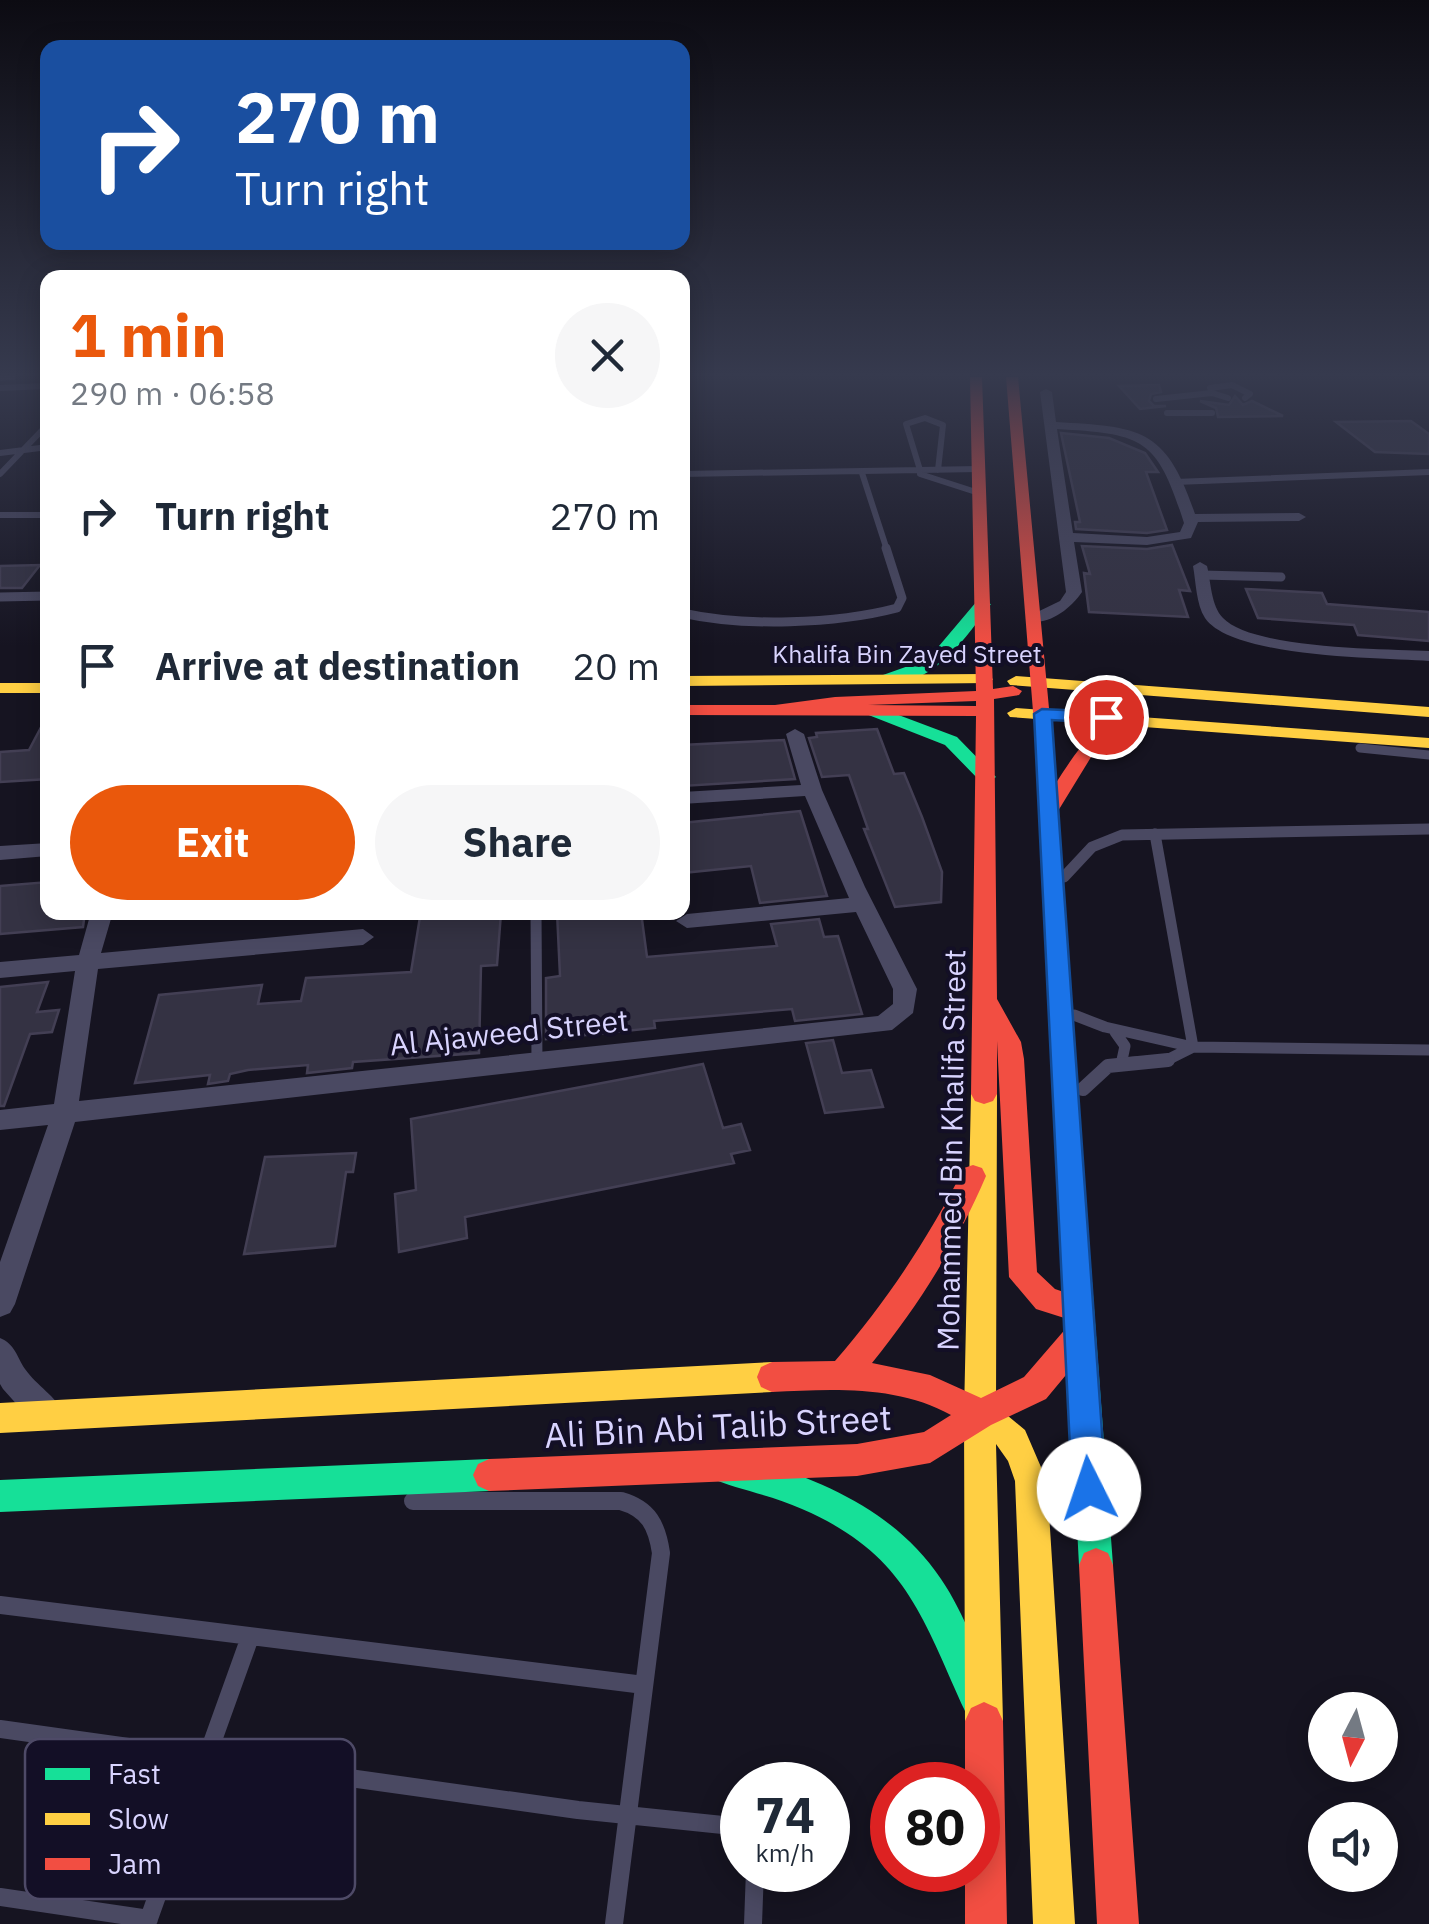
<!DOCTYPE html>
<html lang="en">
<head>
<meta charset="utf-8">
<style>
  :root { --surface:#fff; --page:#f6f6f7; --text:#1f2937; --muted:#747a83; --accent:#ea580c }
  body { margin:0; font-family:"IBM Plex Sans",sans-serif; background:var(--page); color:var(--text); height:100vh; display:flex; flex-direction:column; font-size:38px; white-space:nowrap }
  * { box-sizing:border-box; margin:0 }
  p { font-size:32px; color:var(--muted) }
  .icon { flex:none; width:55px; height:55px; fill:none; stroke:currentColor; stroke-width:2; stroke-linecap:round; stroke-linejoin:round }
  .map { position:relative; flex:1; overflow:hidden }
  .drawer { position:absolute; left:40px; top:270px; width:650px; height:650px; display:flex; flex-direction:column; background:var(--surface); border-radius:20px; box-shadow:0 5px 25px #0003 }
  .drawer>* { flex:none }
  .banner { position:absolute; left:40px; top:40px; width:650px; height:210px; border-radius:20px; box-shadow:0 5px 25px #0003; background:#1a4fa0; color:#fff; overflow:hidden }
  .needle { width:65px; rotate:186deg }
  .buttons { position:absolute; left:1308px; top:1692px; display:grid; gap:20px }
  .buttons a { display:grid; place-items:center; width:90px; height:90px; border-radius:50%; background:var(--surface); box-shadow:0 5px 25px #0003; font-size:50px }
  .speed { position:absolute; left:720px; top:1762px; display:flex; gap:20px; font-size:50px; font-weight:700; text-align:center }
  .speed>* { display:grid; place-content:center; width:130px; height:130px; border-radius:50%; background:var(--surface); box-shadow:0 5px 25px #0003; line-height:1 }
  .speed small { font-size:25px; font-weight:400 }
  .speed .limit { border:15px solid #d22; background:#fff; color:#111 }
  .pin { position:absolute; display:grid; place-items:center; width:85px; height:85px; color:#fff; margin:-42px; border:5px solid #fff; border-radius:50%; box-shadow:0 2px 10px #0007 }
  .me { position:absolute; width:110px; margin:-55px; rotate:356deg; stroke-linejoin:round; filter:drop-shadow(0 0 8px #0008) }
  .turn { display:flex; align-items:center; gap:35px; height:210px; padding:0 30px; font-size:45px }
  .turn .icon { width:130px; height:130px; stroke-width:2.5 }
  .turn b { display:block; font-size:70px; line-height:85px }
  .round { display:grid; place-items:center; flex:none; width:105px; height:105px; border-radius:52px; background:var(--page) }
  .summary { display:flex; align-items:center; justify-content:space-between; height:170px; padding:0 30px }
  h1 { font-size:60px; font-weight:800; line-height:75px; color:var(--accent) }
  .button { display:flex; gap:20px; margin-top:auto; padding:20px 30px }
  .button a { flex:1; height:115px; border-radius:60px; background:var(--accent); color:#fff; font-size:40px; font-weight:800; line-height:115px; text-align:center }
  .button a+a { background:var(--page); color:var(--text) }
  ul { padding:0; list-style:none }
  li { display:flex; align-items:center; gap:30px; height:150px; padding:0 30px }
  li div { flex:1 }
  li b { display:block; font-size:38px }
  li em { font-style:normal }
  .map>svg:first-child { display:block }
</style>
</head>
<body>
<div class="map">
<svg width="1429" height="1924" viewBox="0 0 1429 1924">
  <rect width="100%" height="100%" fill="#161421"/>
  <path fill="#343243" stroke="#433f54" stroke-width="2.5" d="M1159 385 1161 392 1151 394 1149 401 1154 406H1166L1140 409 1119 386Z
    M1235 396 1243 405 1252 401 1283 416 1218 417 1216 408 1200 401 1229 405Z
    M1411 421 1429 434V454L1375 452 1336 422Z
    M1061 433 1109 438 1145 453 1158 472H1146L1167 530 1147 533 1076 529 1075 522H1080Z
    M1172 545 1190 591 1179 590 1188 617 1089 612 1084 573 1090 574 1082 546 1147 549Z
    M40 565 22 588H0V566Z
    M1246 589 1322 593 1327 604 1429 612V641L1358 635 1354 625 1258 618Z
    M48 714V779L0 782V752L29 750Z
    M877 729 894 774 904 773 922 817 942 872 941 902 895 907 864 829H868L849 775 822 777 809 738 817 737 816 733Z
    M784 740 795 779 682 786V745Z
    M800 811 827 896 760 903 751 866 682 873V823Z
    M48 882V912H85L83 927 0 934V886Z
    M557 912H641L647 957 777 946 771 924 819 919 824 937 838 936 862 1014 795 1021 792 1009 654 1021 655 1028 546 1039V978L560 976Z
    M501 913 497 965 481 966 479 1053 353 1062 352 1068 307 1073 308 1065 248 1070 230 1074 228 1081 208 1084 210 1075 135 1083 159 995 262 985 258 1004 301 1001 306 978 411 972 420 917Z
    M48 982 37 1012 59 1010 52 1032 30 1034 4 1106H0V987Z
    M833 1040 842 1073 871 1070 883 1107 825 1113 806 1043Z
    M703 1064 723 1128 741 1124 750 1150 731 1154 734 1163 465 1217 467 1238 399 1252 395 1194 416 1190 411 1119Z
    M356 1153 353 1172H346L335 1246 244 1254 265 1157Z"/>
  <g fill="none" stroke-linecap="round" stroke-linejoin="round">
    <path stroke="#4a4962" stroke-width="6" d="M0 378 12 377
      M0 388 45 386
      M1228 398 1212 393 1210 388 1232 385 1250 394 1245 398
      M1156 399 1212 393
      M1167 413H1212
      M0 453 48 447
      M920 470 906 424 925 418 943 425 938 470
      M862 473 887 550
      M0 474 48 424
      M682 474 978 469
      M920 474 979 493
      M682 479 686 524 682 545
      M1175 482 1429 472
      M0 515H48"/>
    <path stroke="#4a4962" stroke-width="9" d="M1202 575 1281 577
      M0 597 48 596
      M682 613C744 627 836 624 897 608L902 598 886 548
      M1360 748 1429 755"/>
    <path stroke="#4a4962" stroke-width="11" d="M1155 834 1193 1047
      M1064 877 1092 847 1122 835 1429 829
      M536 912 537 1063
      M1074 1015 1105 1027 1193 1047 1429 1050
      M1115 1032 1125 1046 1122 1060
      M1121 1063 1167 1060 1193 1047"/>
    <path stroke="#4a4962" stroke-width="14" d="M1083 1089 1108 1066 1168 1060"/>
    <path stroke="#4a4962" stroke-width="18" d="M413 1501H621C649 1509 657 1526 661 1553L614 1924
      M0 1605 644 1685
      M0 1729 578 1810 742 1827
      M0 1897 149 1919
      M147 1924 250 1637
      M753 1924 755 1870"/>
    <path fill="#4a4962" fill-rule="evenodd" d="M1046 389 1052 392 1056 422C1141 427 1166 428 1195 514L1299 513 1306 517 1299 521 1198 522 1191 538 1147 545 1074 542 1082 592C1070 609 1051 624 1029 622V616L1060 601 1066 592 1040 392ZM1057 429C1144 434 1157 438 1184 523L1180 532 1147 537 1073 533Z
      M1200 562 1207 566C1211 582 1211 606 1223 618 1252 649 1385 649 1429 651V661C1382 658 1232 658 1205 618 1196 604 1196 582 1193 566Z
      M795 729 804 734 822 790 865 887 917 989 913 1013 892 1030 75 1122 15 1304 10 1313 0 1317V1262L48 1125 0 1130V1110L54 1104 75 971 0 978V962L79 955 91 912H113L101 953 363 929 374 937 363 945 98 969 79 1101 878 1016 893 1004V989L856 912 687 928 676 921 687 914 849 898 805 796 682 804V792L801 785 786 734Z
      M48 843V856L0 860V846Z
      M0 1338C15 1344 17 1357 25 1369 37 1386 56 1396 64 1414L59 1425 48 1429 29 1418 3 1389 0 1384Z"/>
    <path fill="#16e098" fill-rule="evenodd" d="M977 601 991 604C965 638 932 689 883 683V675L928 659Z
      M872 705 957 737 996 777 987 783 980 781 945 745 866 714 863 710Z
      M1059 976 1070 984 1113 1565 1108 1577 1096 1582 1084 1577 1079 1565 1048 984Z
      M719 1450C804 1473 890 1503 941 1579 965 1614 980 1659 996 1698L991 1711 978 1716 965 1711C922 1617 906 1554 802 1509 772 1495 738 1490 708 1477L703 1466 708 1455Z
      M489 1459 500 1464 505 1475 500 1486 489 1491 0 1512V1480Z"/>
    <path fill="#ffcf43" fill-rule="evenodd" d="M984 674 993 679 990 683 682 686V676Z
      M1016 676 1429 707V717L1010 685 1007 681Z
      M0 683H48V693H0Z
      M1016 708 1429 738V748L1010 717 1007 713Z
      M984 1084 993 1087 997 1094 996 1406 1025 1430 1047 1481 1075 1924H1033L1015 1481 1008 1461 996 1444 1003 1721 997 1734 984 1740 971 1734 965 1721 964 1414 971 1094 975 1087Z
      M772 1362 783 1367 787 1377 783 1387 772 1392 0 1433V1403Z"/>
    <path fill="#f24e42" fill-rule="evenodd" d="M970 377H982L993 689 1013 686 1022 691 1019 695 994 699 997 999 1021 1042 1024 1059 1037 1272 1055 1289 1087 1300 1092 1309 1087 1318 1077 1322 1036 1309 1009 1277 997 1041V1094L993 1101 984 1104 975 1101 971 1094 976 716 682 715V705H775L835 697 976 691ZM976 701V706L868 705Z
      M1006 377H1018L1056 783C1072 758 1101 711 1134 715L1137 719 1096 749 1058 811 1070 984 1059 992 1048 984 1035 736Z
      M973 1165 982 1168 986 1176C957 1244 919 1305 872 1363L930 1375 981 1398 1024 1377 1068 1326 1079 1322 1090 1326 1094 1336 1090 1346 1046 1399 991 1425 930 1463 857 1476 489 1491 478 1486 473 1475 478 1464 489 1459 857 1444 924 1432 951 1415C898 1385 831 1389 772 1392L761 1387 757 1377 761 1367 772 1362 835 1361C887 1301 928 1239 964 1168Z
      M1096 1548 1108 1553 1113 1565 1139 1924H1097L1079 1565 1084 1553Z
      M984 1702 997 1708 1003 1721 1007 1924H965V1870H978V1785H965V1721L971 1708Z"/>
  </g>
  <linearGradient id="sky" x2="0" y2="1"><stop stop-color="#0c0b12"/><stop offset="0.58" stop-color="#363a4e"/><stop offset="1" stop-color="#363a4e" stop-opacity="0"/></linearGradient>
  <rect width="1429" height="646" fill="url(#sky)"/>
  <path fill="#1a73e8" stroke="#114b97" stroke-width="2.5" d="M1042 709 1106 712 1115 717 1106 723 1052 720 1106 1489 1101 1500 1089 1505 1077 1500 1072 1489 1034 714Z"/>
  <g text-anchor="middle" stroke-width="8" stroke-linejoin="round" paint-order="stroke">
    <g font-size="25" fill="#d9d4ff" stroke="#130f26">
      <text x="907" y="663">Khalifa Bin Zayed Street</text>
    </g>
    <g font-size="30" fill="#d9d4ff" stroke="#130f26">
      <text transform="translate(509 1033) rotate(-6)" y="10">Al Ajaweed Street</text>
      <text transform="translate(952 1150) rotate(-89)" y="10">Mohammed Bin Khalifa Street</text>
    </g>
    <g font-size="35" fill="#d9d4ff" stroke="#130f26">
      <text transform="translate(718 1427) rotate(-3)" y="12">Ali Bin Abi Talib Street</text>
    </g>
  </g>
  <rect x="25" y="1739" width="330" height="160" rx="15" fill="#130f26" stroke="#4e4a67" stroke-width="2.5"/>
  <rect x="45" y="1768" width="45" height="12" fill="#16e098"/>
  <rect x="45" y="1813" width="45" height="12" fill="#ffcf43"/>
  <rect x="45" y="1858" width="45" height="12" fill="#f24e42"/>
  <g font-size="28" fill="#d9d4ff">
    <text x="108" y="1784">Fast</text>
    <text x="108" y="1829">Slow</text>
    <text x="108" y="1874">Jam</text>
  </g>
</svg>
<div class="buttons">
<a><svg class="needle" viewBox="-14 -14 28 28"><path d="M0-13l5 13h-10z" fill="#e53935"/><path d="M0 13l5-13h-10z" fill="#747a83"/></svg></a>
<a><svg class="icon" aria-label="sound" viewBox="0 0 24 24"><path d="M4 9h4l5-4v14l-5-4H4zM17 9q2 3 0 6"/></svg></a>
</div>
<div class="speed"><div>74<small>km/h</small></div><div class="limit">80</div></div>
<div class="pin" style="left:1106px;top:717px;background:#d93025"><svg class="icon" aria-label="arrive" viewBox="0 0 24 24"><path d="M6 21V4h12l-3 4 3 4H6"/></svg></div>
<svg class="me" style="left:1089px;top:1489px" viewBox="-20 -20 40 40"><circle r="19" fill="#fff"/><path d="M0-13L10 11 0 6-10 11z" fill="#1a73e8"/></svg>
<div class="banner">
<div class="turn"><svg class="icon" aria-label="right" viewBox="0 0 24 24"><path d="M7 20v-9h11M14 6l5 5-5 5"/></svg><div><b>270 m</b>Turn right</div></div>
</div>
<section class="drawer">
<div class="summary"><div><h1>1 min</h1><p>290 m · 06:58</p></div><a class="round"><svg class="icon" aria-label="close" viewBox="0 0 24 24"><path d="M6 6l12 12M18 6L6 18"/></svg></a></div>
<ul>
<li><svg class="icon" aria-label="right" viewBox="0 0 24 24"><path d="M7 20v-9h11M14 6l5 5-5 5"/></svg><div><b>Turn right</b></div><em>270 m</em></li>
<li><svg class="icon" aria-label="arrive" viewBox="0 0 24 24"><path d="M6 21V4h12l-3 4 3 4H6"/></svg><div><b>Arrive at destination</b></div><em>20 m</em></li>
</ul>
<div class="button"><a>Exit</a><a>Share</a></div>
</section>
</div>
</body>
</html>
